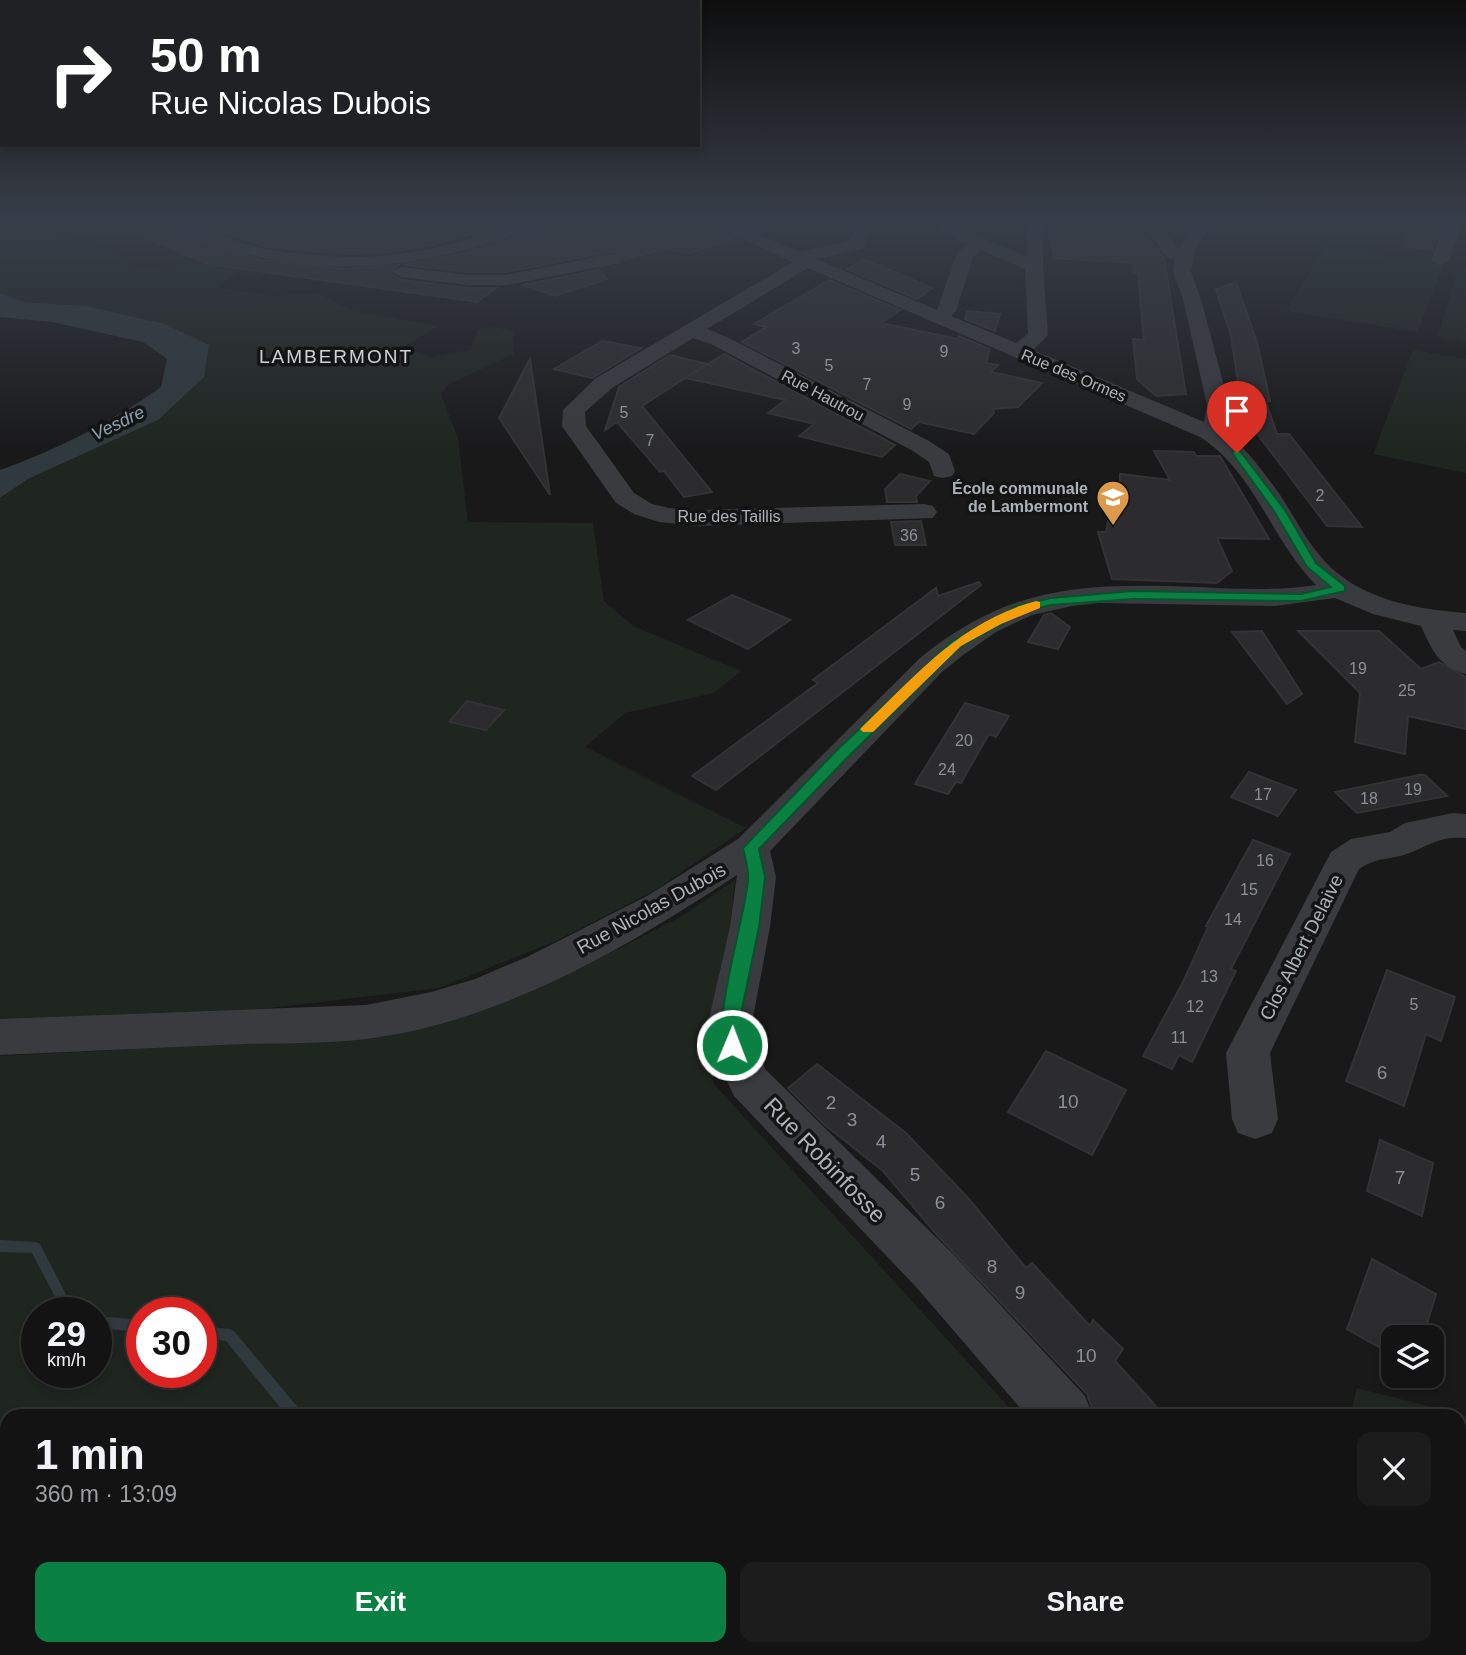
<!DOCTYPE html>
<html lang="en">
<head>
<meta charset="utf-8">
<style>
  :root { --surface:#131314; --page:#1c1c1d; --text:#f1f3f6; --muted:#9d9ea0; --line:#323234; --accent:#0b8043 }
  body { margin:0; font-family:Arial,sans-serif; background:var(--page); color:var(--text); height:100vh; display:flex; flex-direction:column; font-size:26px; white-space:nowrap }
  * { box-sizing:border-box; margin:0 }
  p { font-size:23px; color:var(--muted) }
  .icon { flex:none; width:38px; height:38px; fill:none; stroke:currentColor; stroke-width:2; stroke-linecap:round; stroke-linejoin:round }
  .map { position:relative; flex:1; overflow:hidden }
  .side { position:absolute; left:0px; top:1409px; width:1466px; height:247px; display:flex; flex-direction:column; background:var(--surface); border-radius:21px 21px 0 0; box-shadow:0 4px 10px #0003,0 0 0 2px var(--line) }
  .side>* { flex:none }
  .banner { position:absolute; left:0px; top:0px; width:700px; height:147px; box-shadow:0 4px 10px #0003,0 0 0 2px var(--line); background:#202124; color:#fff; overflow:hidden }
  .buttons { position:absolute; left:1381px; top:1325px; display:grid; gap:14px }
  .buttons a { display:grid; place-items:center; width:63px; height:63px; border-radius:14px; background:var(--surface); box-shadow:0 4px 10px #0003,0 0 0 2px var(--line); font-size:35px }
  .speed { position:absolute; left:21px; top:1297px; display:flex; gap:14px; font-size:35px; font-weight:700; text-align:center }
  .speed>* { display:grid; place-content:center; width:91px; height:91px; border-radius:50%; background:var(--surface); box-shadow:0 4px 10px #0003,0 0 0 2px var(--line); line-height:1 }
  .speed small { font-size:18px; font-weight:400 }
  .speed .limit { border:10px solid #d22; background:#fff; color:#111 }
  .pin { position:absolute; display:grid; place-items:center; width:60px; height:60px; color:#fff; margin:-72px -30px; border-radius:50% 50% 50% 0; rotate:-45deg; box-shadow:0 0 7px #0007 }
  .pin .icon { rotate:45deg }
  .me { position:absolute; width:77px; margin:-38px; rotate:1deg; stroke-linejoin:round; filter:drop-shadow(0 0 5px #0008) }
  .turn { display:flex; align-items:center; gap:24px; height:147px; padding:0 35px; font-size:32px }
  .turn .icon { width:91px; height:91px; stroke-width:2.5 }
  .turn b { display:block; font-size:49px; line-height:60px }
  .round { display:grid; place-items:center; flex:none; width:74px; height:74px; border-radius:14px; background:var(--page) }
  .overview { display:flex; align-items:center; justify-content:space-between; height:119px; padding:0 35px }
  h1 { font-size:42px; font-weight:700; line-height:52px }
  .action { display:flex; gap:14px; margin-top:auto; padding:14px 35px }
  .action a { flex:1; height:80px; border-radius:14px; background:var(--accent); color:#fff; font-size:28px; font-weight:700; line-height:80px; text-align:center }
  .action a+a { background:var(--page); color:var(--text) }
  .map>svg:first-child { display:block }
</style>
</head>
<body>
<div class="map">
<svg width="1466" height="1655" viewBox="0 0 1466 1655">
  <rect width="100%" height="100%" fill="#19191a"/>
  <path fill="#1f251f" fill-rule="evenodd" d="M0 220H25L82 245 122 256 133 268 235 263 239 271 217 287 270 296 320 294 352 311 438 326 402 348 433 357 471 350 478 329 495 327 513 331 514 354 447 385 441 394 458 438 468 522 593 523 604 601 633 626 741 671 714 693 625 713 585 747 746 828 654 891 556 941 439 988 251 1010 0 1021V498L28 479 158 420 209 345 165 324 86 306 24 302 0 293Z
    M1325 247 1443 264 1418 332 1286 311Z
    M1458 266 1466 267V342L1438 337Z
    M1413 350 1466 359V473L1373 454Z
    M735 880 720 1046 713 1083 1017 1416H7V1648H1258L1265 1655H0V1056L387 1036 503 1003 585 966 682 916ZM37 1312H96V1372H37ZM142 1312H201V1372H142Z
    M1357 1388 1466 1416V1500L1460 1496V1416H1350Z"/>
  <path fill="#30393d" d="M0 293 24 302 86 306 165 324 209 345 204 377 158 420 28 479 0 498V470C56 450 112 422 161 387L167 359 143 342 52 322 0 317Z"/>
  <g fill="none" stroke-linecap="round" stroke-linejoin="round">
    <path fill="#30393d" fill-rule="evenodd" d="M0 1240 36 1242 40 1244 75 1312H63L32 1253 0 1252Z
      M96 1316 142 1320V1332L96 1328Z
      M201 1326 229 1329 234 1331 301 1411 303 1416H287L226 1341 201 1338Z
      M565 1648H582L585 1655H568Z"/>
  </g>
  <path fill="#2c2c2e" stroke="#333336" stroke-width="2" d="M105 220H152L166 230 193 242 262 260 345 269 399 265 390 273 401 280 468 288H496L477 302 207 264Z
    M180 220H523L429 246 381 253 349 254 269 247Z
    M550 220H665L713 228 735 238 689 253 663 249 624 260 612 251 507 272H468L404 265 464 253 505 241 547 225Z
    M1047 220H1095L1129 230 1151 241 1164 258 1186 394 1156 396 1137 379 1133 339 1144 340 1138 274 1133 273 1134 263 1054 258Z
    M1414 221 1442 225 1432 250 1404 246Z
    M863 259 932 288 917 299 847 269Z
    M598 270 607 279 555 296 523 285Z
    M829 280 900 310 881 323 958 339 959 336 990 349 986 363 998 365 991 372 1042 383 1018 407 993 409 994 413 974 434 919 422 911 429 742 342 766 327 754 324Z
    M1236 282 1257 342 1270 401 1266 402 1277 434H1289L1362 527 1327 526 1243 415 1231 336 1216 289Z
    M967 311 1000 314 995 331 965 319Z
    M602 341 641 348 592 378 554 369Z
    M724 354 895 445 882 457 799 436 814 424 768 413 785 400 686 378Z
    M670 355 707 364 642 406 712 492 684 497 664 471 660 472 617 422 605 430 619 387Z
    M530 359 550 495 499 418Z
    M1154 451 1194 452 1196 456H1220L1269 539 1217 538 1232 571 1217 583 1112 579 1098 532H1106L1108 521 1114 522 1115 483H1120V474L1170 480Z
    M900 474 930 481 916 496 917 502H887L885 489Z
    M921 521 926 545H895L891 522Z
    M979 582 981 585 716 790 692 776 818 683 813 680 936 588 938 596Z
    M732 595 790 620 748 649 688 620Z
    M1051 613 1070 627 1058 649 1028 642 1044 615Z
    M1262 631 1302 694 1287 704 1232 632Z
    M1298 631H1379L1421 669 1439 662 1466 677V729L1408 716 1405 754 1355 742 1360 693Z
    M467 701 504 710 486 730 449 722Z
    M965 703 1009 716 996 737 989 734 961 783 956 782 948 794 915 784Z
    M1249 772 1296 790 1278 816 1231 797Z
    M1419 775H1425L1447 796 1357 813 1335 792Z
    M1253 840 1290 854 1231 969 1236 971 1192 1062 1179 1055 1172 1069 1143 1056 1183 982 1208 927 1206 926Z
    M1387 970 1455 997 1441 1041 1426 1034 1404 1106 1346 1081Z
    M1046 1051 1126 1090 1092 1155 1008 1112Z
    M817 1064 906 1133 969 1199 1026 1268 1032 1263 1090 1326 1093 1320 1123 1349 1115 1361 1165 1416H1095L1087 1394 937 1235 883 1171 826 1126 788 1088Z
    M1380 1140 1433 1163 1422 1216 1367 1191Z
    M1372 1259 1436 1294 1423 1337H1393V1355L1347 1329Z"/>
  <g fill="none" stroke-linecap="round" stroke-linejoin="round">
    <path fill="#3a3b3f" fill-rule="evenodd" d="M155 220C191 220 223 239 258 247 287 254 318 256 349 257 392 258 435 249 476 237 502 230 520 220 548 220L546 223C430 268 340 281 218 247 202 242 166 231 155 220Z
      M701 220H723L800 252 849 241 861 220H880L872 228 862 249 816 259 937 310 956 255 967 244 942 233 940 230 946 220H962L957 228 1026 256 1028 220H1044L1043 266 1048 335 1033 350 1204 422 1207 405 1183 299 1173 272 1175 260 1166 257 1139 220H1155L1179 250 1188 233 1201 220H1218L1201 239 1193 257 1191 272 1201 299 1229 405 1228 420 1221 430C1243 444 1257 464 1273 485 1289 506 1300 531 1317 552 1352 598 1411 609 1466 613V631L1453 630 1461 647 1466 651V674C1440 668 1431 649 1421 626L1373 614 1335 598 1275 606 1099 603 1072 606 1032 615 996 632 963 655 942 672 770 851 776 877 770 927 752 1023 754 1045 766 1070 953 1254 1085 1396 1093 1416H1027L917 1288 734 1096 710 1045 708 1023 730 927 737 875C626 948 501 1022 366 1039 326 1044 284 1043 244 1044 163 1048 81 1051 0 1055V1019L366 1005 431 992 475 979 529 956 647 896 738 839 920 658C1011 584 1086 583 1198 587 1237 589 1278 591 1316 585 1271 540 1255 472 1200 437L808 268 707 329 727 337 929 441 949 454 955 471 952 476 943 478 934 476 929 462 913 451 713 345 693 338 612 388 585 412 586 426 634 493 652 504 669 508 698 510 924 504 933 506 937 512 933 518 698 526 659 522 634 514 616 503 562 426 563 410 596 378 793 262ZM981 250 1025 269 1028 334 1016 343 951 316 956 311 973 257Z
      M1447 220H1463L1449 260 1440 265 1431 260Z
      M613 254 622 259 619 263 507 285H468L401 277 392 272 401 267 468 275H507Z
      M1453 813 1466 814V838C1442 836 1433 843 1412 852 1391 861 1381 855 1359 869L1270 1053 1278 1119 1272 1133 1255 1139 1238 1133 1232 1119 1226 1053 1331 852 1351 839 1390 832 1405 823Z
      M1249 1648H1317L1319 1655H1252Z"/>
  </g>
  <linearGradient id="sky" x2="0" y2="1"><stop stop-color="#0e0e0e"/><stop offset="0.49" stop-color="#383e49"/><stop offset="1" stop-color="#383e49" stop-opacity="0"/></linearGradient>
  <rect width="1466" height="452" fill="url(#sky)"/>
  <path fill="#0b8043" stroke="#07532c" stroke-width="2" d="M1233 451H1240L1285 510 1316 563 1345 586V591L1301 601 1133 599 1051 605 1026 611 961 646 847 758 759 849 765 877 759 927 739 1023 742 1045 739 1050 732 1052 726 1050C711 1021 745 919 748 880 749 869 745 858 743 848L836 751 952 641 1017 606 1051 598 1133 591 1301 594 1331 587 1307 567 1274 511 1232 453Z"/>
  <path fill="#f59e0b" d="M1036 601 1040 602V608L1001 624 961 646 873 732H863L860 729 863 726C916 675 961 621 1036 601Z"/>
  <defs>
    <symbol id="school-pin" viewBox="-11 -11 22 30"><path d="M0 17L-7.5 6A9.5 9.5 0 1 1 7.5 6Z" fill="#de9a4c" stroke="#141415"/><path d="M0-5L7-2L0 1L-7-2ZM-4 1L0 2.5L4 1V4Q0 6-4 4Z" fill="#fff"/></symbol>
  </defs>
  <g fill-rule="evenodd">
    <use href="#school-pin" x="1094" y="478" width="38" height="52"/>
  </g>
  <g text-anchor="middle" stroke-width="7" stroke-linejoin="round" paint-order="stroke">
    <g font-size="16" fill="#8b9096">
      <text x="796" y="354">3</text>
      <text x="944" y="357">9</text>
      <text x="829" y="371">5</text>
      <text x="867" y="390">7</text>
      <text x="907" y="410">9</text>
      <text x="624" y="418">5</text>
      <text x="650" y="446">7</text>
      <text x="1320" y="501">2</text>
      <text x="909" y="541">36</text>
      <text x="1358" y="674">19</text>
      <text x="1407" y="696">25</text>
      <text x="964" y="746">20</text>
      <text x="947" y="775">24</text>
      <text x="1413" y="795">19</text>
      <text x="1263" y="800">17</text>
      <text x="1369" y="804">18</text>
      <text x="1265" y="866">16</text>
      <text x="1249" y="895">15</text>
      <text x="1233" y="925">14</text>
      <text x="1209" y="982">13</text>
      <text x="1414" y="1010">5</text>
      <text x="1195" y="1012">12</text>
      <text x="1179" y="1043">11</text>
    </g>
    <g font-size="16" fill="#acb2b9" stroke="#141415">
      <text transform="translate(1074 375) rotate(23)" y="6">Rue des Ormes</text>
      <text transform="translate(823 395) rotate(28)" y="6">Rue Hautrou</text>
      <text x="729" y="522">Rue des Taillis</text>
    </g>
    <g font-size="16" font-weight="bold" fill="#acb2b9" stroke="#141415" text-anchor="end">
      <text x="1088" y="494">École communale<tspan x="1088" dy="18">de Lambermont</tspan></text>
    </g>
    <g font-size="18" font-style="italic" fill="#88a2af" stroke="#141415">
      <text transform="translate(118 423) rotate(-26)" y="6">Vesdre</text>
    </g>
    <g font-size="19" letter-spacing="2" fill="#cdd0d5" stroke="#141415">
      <text x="336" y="363">LAMBERMONT</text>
    </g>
    <g font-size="19" fill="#acb2b9" stroke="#141415">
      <text transform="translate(651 908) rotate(-29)" y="7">Rue Nicolas Dubois</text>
      <text transform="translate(1301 947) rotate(-63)" y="7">Clos Albert Delaive</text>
    </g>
    <g font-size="19" fill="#8b9096">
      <text x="1382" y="1079">6</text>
      <text x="1068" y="1108">10</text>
      <text x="831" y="1109">2</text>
      <text x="852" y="1126">3</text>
      <text x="881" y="1148">4</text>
      <text x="915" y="1181">5</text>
      <text x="1400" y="1184">7</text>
      <text x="940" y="1209">6</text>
      <text x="992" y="1273">8</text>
      <text x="1020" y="1299">9</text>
      <text x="1086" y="1362">10</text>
    </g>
    <g font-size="23" fill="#acb2b9" stroke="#141415">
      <text transform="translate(825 1160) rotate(46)" y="8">Rue Robinfosse</text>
    </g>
  </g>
</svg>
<div class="buttons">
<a><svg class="icon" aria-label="layers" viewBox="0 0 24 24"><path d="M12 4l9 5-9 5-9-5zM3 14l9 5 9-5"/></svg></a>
</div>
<div class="speed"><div>29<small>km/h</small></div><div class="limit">30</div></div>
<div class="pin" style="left:1237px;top:453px;background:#d93025"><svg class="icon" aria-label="arrive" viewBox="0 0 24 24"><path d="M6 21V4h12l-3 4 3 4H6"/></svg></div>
<svg class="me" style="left:732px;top:1045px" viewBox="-20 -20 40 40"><circle r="17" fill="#0b8043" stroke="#fff" stroke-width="3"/><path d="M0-11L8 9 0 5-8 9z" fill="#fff"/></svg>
<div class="banner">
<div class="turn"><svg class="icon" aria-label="right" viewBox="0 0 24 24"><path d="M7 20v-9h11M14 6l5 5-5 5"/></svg><div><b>50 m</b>Rue Nicolas Dubois</div></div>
</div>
<section class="side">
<div class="overview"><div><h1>1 min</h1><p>360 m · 13:09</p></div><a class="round"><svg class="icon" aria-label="close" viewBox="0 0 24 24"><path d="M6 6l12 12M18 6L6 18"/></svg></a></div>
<div class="action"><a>Exit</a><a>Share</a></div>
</section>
</div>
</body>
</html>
